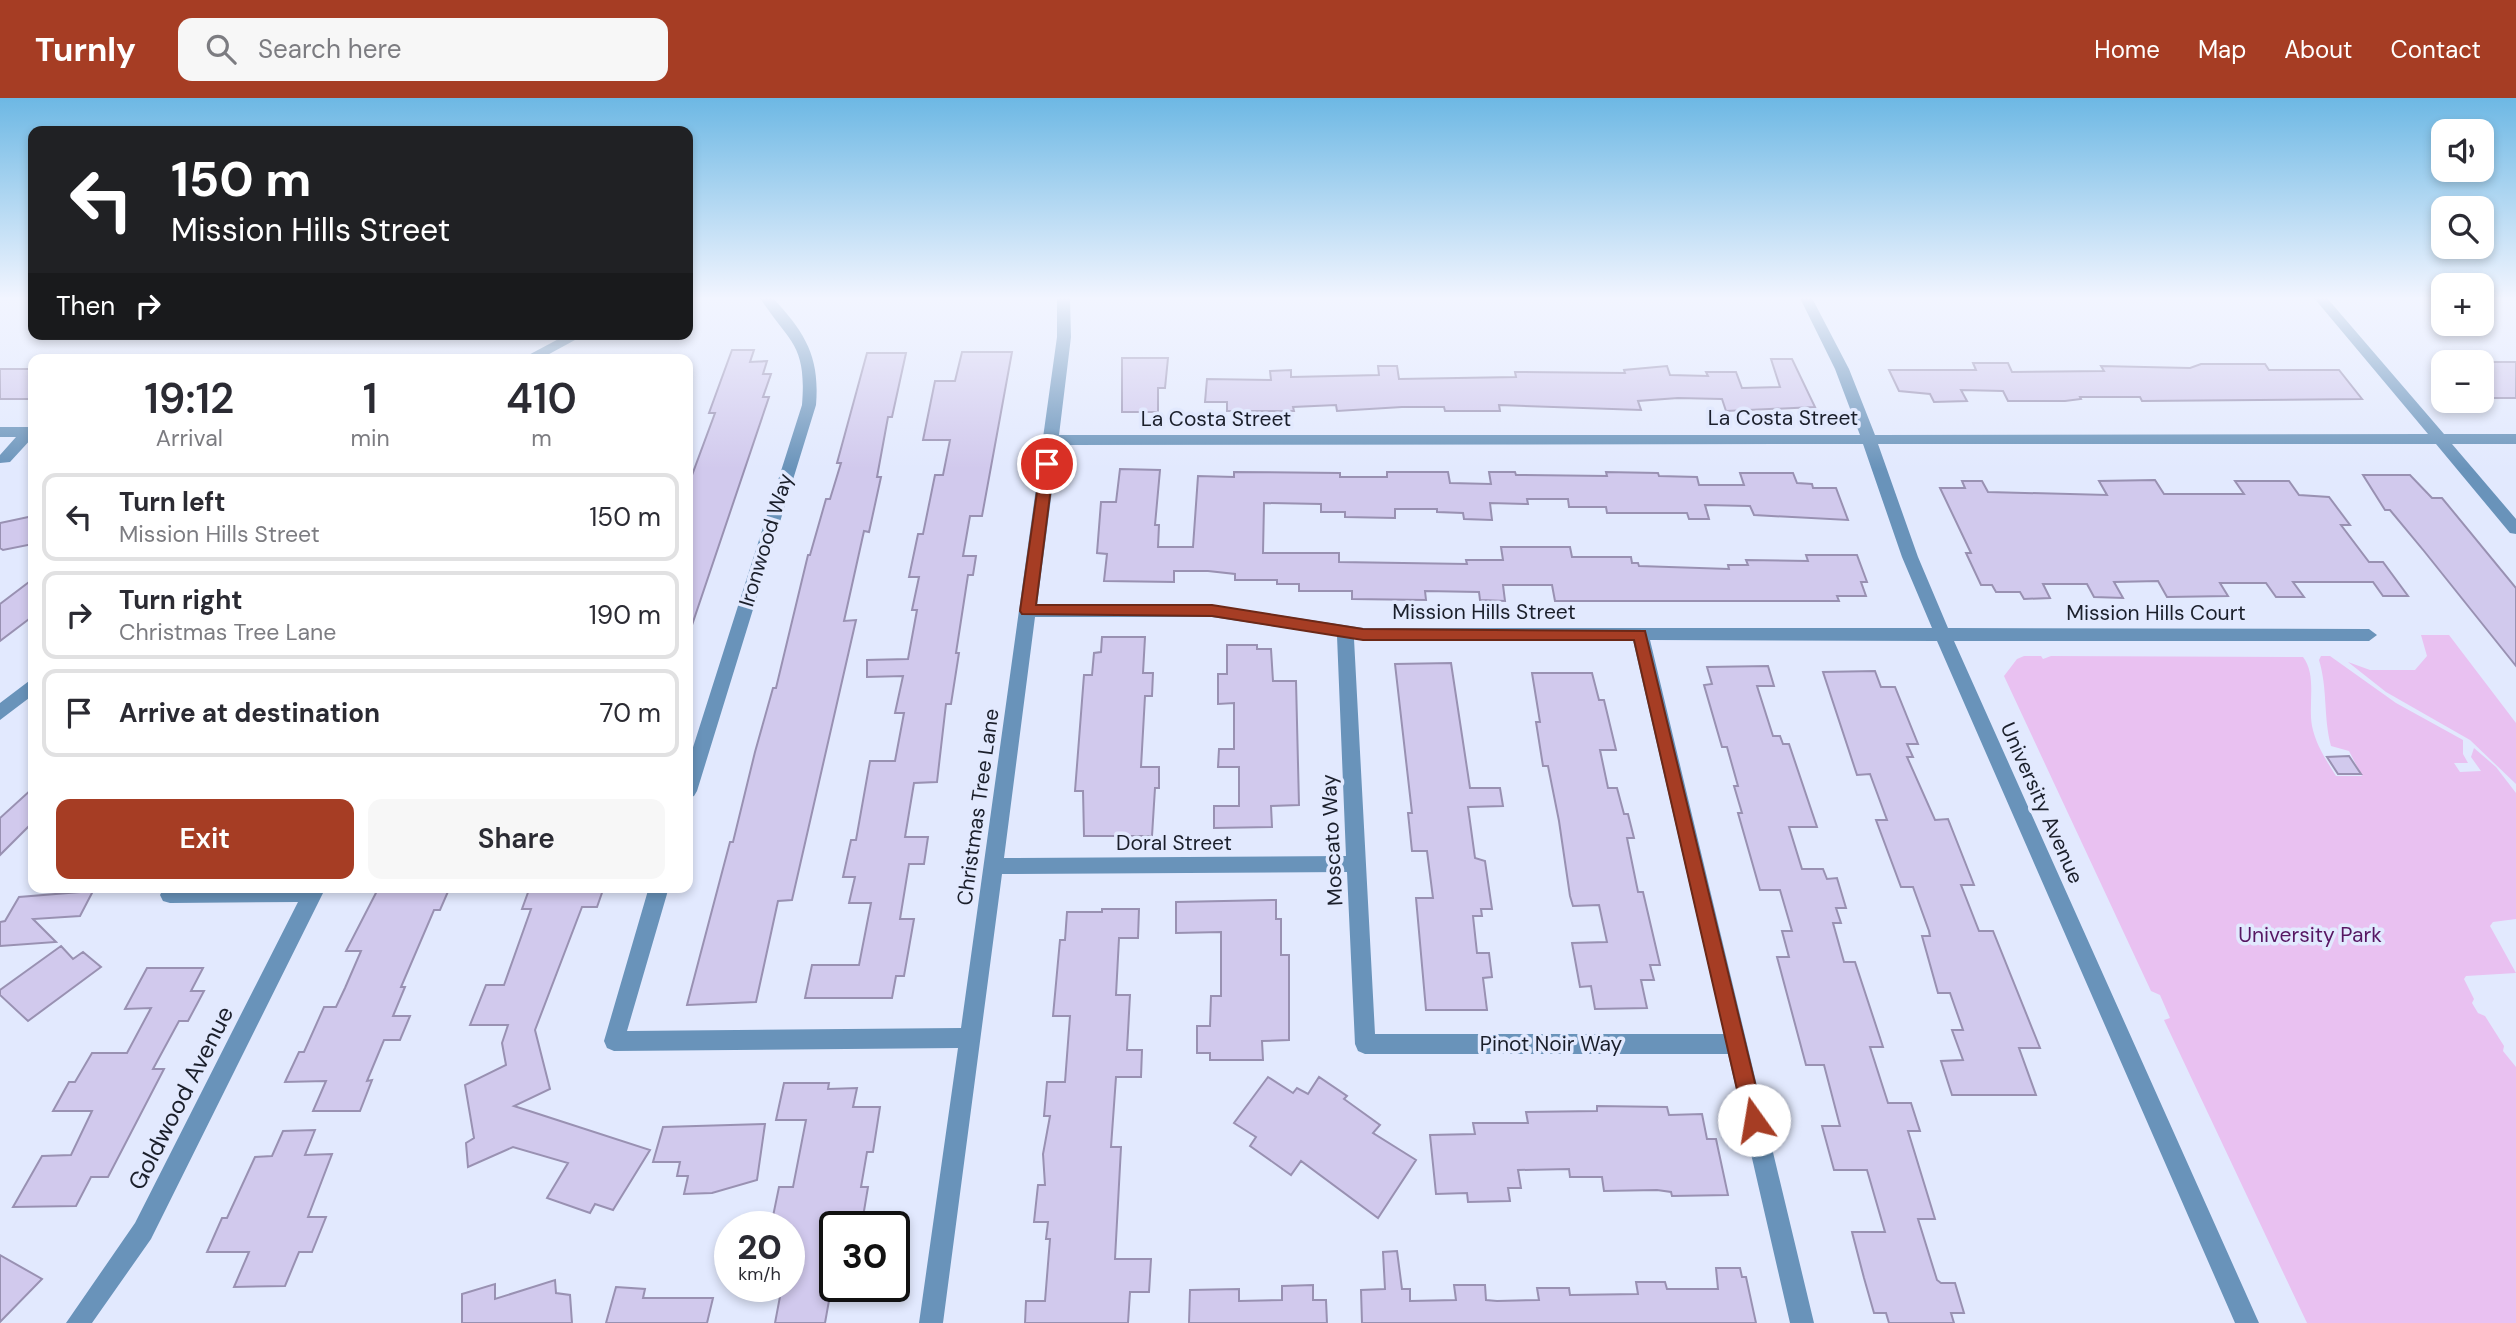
<!DOCTYPE html>
<html lang="en">
<head>
<meta charset="utf-8">
<style>
  :root { --surface:#fff; --page:#f7f7f7; --text:#2b2b33; --muted:#7c7c81; --line:#e1e1e2; --accent:#a63d24 }
  body { margin:0; font-family:"DM Sans",sans-serif; background:var(--page); color:var(--text); height:100vh; display:flex; flex-direction:column; font-size:26px; white-space:nowrap }
  * { box-sizing:border-box; margin:0 }
  p { font-size:23px; color:var(--muted) }
  .icon { flex:none; width:38px; height:38px; fill:none; stroke:currentColor; stroke-width:2; stroke-linecap:round; stroke-linejoin:round }
  .map { position:relative; flex:1; overflow:hidden }
  .drawer { position:absolute; left:28px; top:256px; width:665px; height:539px; display:flex; flex-direction:column; background:var(--surface); border-radius:14px; box-shadow:0 4px 10px #0003 }
  .drawer>* { flex:none }
  .guide { position:absolute; left:28px; top:28px; width:665px; height:214px; border-radius:14px; box-shadow:0 4px 10px #0003; background:#202124; color:#fff; overflow:hidden }
  .fabs { position:absolute; left:2431px; top:21px; display:grid; gap:14px }
  .fabs a { display:grid; place-items:center; width:63px; height:63px; border-radius:14px; background:var(--surface); box-shadow:0 4px 10px #0003; font-size:35px }
  .speed { position:absolute; left:714px; top:1113px; display:flex; gap:14px; font-size:35px; font-weight:700; text-align:center }
  .speed>* { display:grid; place-content:center; width:91px; height:91px; border-radius:50%; background:var(--surface); box-shadow:0 4px 10px #0003; line-height:1 }
  .speed small { font-size:18px; font-weight:400 }
  .speed .limit { border:4px solid #111; border-radius:10px; background:#fff; color:#111 }
  .pin { position:absolute; display:grid; place-items:center; width:60px; height:60px; color:#fff; margin:-30px; border:4px solid #fff; border-radius:50%; box-shadow:0 2px 7px #0007 }
  .me { position:absolute; width:77px; margin:-38px; rotate:347deg; stroke-linejoin:round; filter:drop-shadow(0 0 5px #0008) }
  .turn { display:flex; align-items:center; gap:24px; height:147px; padding:0 28px; font-size:32px }
  .turn .icon { width:91px; height:91px; stroke-width:2.5 }
  .turn b { display:block; font-size:49px; line-height:60px }
  .then { display:flex; align-items:center; height:66px; padding:0 28px; background:#0003; gap:14px; font-size:26px }
  .eta { display:flex; justify-content:space-evenly; align-items:center; height:119px; text-align:center }
  .eta b { font-size:42px; font-weight:600; line-height:49px }
  .primary-button { display:flex; gap:14px; margin-top:auto; padding:14px 28px }
  .primary-button a { flex:1; height:80px; border-radius:14px; background:var(--accent); color:#fff; font-size:28px; font-weight:600; line-height:80px; text-align:center }
  .primary-button a+a { background:var(--page); color:var(--text) }
  ul { padding:0; list-style:none }
  li { display:flex; align-items:center; gap:21px; height:88px; margin:0 14px 10px; padding:0 14px; border:4px solid var(--line); border-radius:14px }
  li div { flex:1 }
  li b { display:block; font-size:26px }
  li em { font-style:normal }
  header { display:flex; align-items:center; gap:42px; box-sizing:border-box; height:98px; padding:0 35px; background:var(--accent); color:#fff }
  header strong { font-size:33px }
  nav { display:flex; gap:38px; margin-inline-start:auto; font-size:24px }
  .search { width:490px; height:63px; background:var(--page); display:flex; align-items:center; gap:18px; box-sizing:border-box; padding:0 24px; border-radius:14px; color:var(--muted); font-size:26px }
  .map>svg:first-child { display:block }
</style>
</head>
<body>
<header>
<strong>Turnly</strong>
<div class="search"><svg class="icon" aria-label="search" viewBox="0 0 24 24"><circle cx="10" cy="10" r="6"/><path d="M15 15l6 6"/></svg>Search here</div>
<nav><a>Home</a><a>Map</a><a>About</a><a>Contact</a></nav>
</header>
<div class="map">
<svg width="2516" height="1225" viewBox="0 0 2516 1225">
  <rect width="100%" height="100%" fill="#e2e9fe"/>
  <path fill="#e9c1f1" d="M2421 537H2449L2516 625V686L2470 642 2386 594 2348 564 2370 572H2415L2427 558Z
    M2024 558H2041L2043 561 2051 558 2303 559C2317 577 2308 606 2312 628 2316 647 2326 662 2336 678H2362L2349 653 2331 648C2323 617 2328 592 2319 562L2321 558H2330L2396 605 2463 642V656L2468 665H2454L2460 674 2481 673 2471 659 2474 650 2496 669 2516 695V821L2493 824 2490 828 2516 875 2466 878 2464 881 2474 901 2472 905 2478 915 2485 918 2504 948 2503 953 2516 969V1225H2307L2164 922 2170 920 2160 897 2151 893 2004 578 2017 561Z"/>
  <path fill="#d1c9ed" stroke="#9991b2" stroke-width="2" d="M732 252H754L750 264 767 263 763 276H771L763 299H769L692 527 688 526V388L715 315H709Z
    M962 254H1012L982 418H970L963 458H976L973 477H968L956 555H959L951 606H946L937 684 914 685 905 739H928L924 766H909L900 821H914L904 878H896L892 900H805L812 867H859L871 805H849L855 779H843L851 742H856L870 663H895L904 615H895L903 578 867 579V562L908 561 917 512H912L919 479H909L918 436H923L935 377H943L950 342H923L935 283H955Z
    M867 255H906L892 319H888L877 379H881L869 434 864 433 844 523 856 522 792 802 778 803 756 904 687 907 730 744H733L755 654 773 590H776L808 457H810L826 401H830L841 365H837Z
    M1122 260H1168L1165 290H1158V314H1122Z
    M1771 261H1792L1815 309 1726 313 1722 301 1678 300 1638 303 1641 312 1499 307 1500 313H1445L1444 309H1402L1337 313 1336 307 1293 309 1294 313H1227V304H1205L1207 281 1271 282 1270 273 1291 272V279L1379 277 1378 268H1397L1399 281 1516 279 1515 274 1625 275 1624 272 1667 268 1670 277 1708 278 1706 274H1736L1742 290 1780 289Z
    M2485 264H2516V300H2482V266H2487Z
    M1973 265H2008L2012 274 2104 273 2101 268 2190 270 2201 266H2265L2269 272H2339L2362 301 2142 303 2140 299H2080L2081 301 2065 303H2008L2003 293 1961 292 1967 303 1934 304 1930 296 1899 293 1889 272H1976Z
    M0 271H33V301H0Z
    M1120 371 1160 372 1155 427H1159L1158 449H1193L1198 378 1234 379V374L1340 375V379H1387V374H1448L1450 385 1491 386 1489 374H1515L1516 377 1607 378 1606 374 1658 375 1659 378 1697 379 1699 387H1744L1740 375H1793L1797 385 1812 386 1813 390H1836L1848 422 1754 417 1750 408 1705 407 1709 421H1689L1687 415H1607L1606 409H1569L1568 401H1527L1528 406 1490 405 1492 422 1464 421 1463 415 1437 414V411H1395V420L1345 419V414H1321V406L1264 405 1263 455H1339V464L1467 466 1466 462H1503L1501 449H1570L1572 459H1631L1632 465H1638L1639 468 1729 471 1728 467H1748L1746 462 1808 463 1806 457H1857L1867 484H1861L1866 498H1837L1839 503H1555L1552 487H1503L1505 503 1480 502 1479 494 1425 493 1426 502 1352 501V493H1299V486H1277V482H1235V476L1208 473H1174V484L1104 483 1107 456 1097 455 1101 404H1116Z
    M2363 377H2410L2432 400H2442L2516 490V568L2424 453 2390 412H2385Z
    M2155 382 2164 396H2244L2235 383H2289L2299 397 2329 399 2350 427H2341L2369 464H2383L2408 498H2383L2373 484H2293L2304 499H2276L2266 485H2220L2228 498 2167 499 2158 483 2114 484 2123 500 2094 499 2087 486H2043L2050 500 2024 501 2020 494H1996L1992 487H1981L1966 455H1971L1940 390H1965L1962 383H1982L1988 394 2107 397 2099 383Z
    M33 418V446L3 452 0 450V425Z
    M33 481V518L0 543V506Z
    M1102 539H1145L1143 575H1153L1152 598H1145L1141 669H1159V690H1155L1152 738H1084L1083 693H1075L1084 577H1092L1094 555 1101 554Z
    M1227 547H1257V551H1271L1273 583H1296L1299 707 1271 708 1272 729 1214 730V708H1239V669H1218L1219 651H1234V605L1218 606V576H1227Z
    M1451 565 1470 690H1500L1503 708 1468 709 1475 760 1485 763 1492 811H1481L1482 818H1473L1477 855H1489L1492 879 1483 880 1487 912H1426L1416 800H1433L1427 753H1412L1408 715H1412L1395 566Z
    M1768 568 1774 588H1757L1773 638H1780L1783 646H1789L1817 729H1789L1802 771H1823L1827 781 1837 780 1846 810H1836L1841 825H1833L1844 864H1855L1883 949H1870L1888 1005H1911L1920 1033H1908L1935 1121H1918L1937 1182 1941 1185H1955L1964 1215H1951L1954 1225H1889L1886 1215H1874L1864 1180 1852 1134H1885L1867 1072H1834L1822 1028H1840L1824 967H1806L1777 859H1789L1782 833H1792L1780 792H1760L1738 715H1742L1734 688H1738L1727 649H1722L1704 587 1712 586 1707 569Z
    M1875 573 1881 589H1895L1918 646H1907L1913 659H1907L1935 722 1948 721 1974 787H1961L1979 833H1993L2040 950H2019L2036 997H1952L1941 963 1963 962 1952 932H1963L1950 895H1938L1922 838H1930L1929 833 1913 789H1901L1876 722H1887L1870 676 1857 677 1823 574Z
    M1532 575H1592L1599 602H1604L1616 652H1600L1608 690H1617L1624 716H1628L1634 740H1627L1638 794H1643L1660 867H1650L1654 882H1641L1647 910 1595 911 1591 888 1580 889 1572 845 1607 844 1599 807 1573 808 1570 798 1559 723 1548 668H1543L1536 624H1540Z
    M2349 658 2361 676H2338L2327 659Z
    M33 690V724L0 757V720Z
    M379 789H450L440 812H434L401 889H405L393 918H410L400 942H384L367 983 372 982 360 1013H313L326 983 285 984 299 954H304L324 909H336L345 890 361 853H346Z
    M530 789H604L597 809H582L535 932 550 991 514 1008 650 1052 613 1112 595 1106 590 1115 547 1100 568 1065 513 1049 468 1069 466 1045 474 1040 465 987 506 967 502 945 508 927H470L486 887H504L531 811H522Z
    M93 793 80 818 33 821 56 844 0 848V824L5 823 19 799Z
    M1276 802V821H1281V857H1289V942L1262 943 1263 962H1210V955H1197V928H1210L1211 898H1221V834L1176 835V804Z
    M1102 811H1139L1138 840H1119L1116 897H1130L1127 952H1142L1141 979H1116L1111 1049H1121L1115 1161H1151L1149 1194H1130L1128 1225H1025L1026 1203H1045L1050 1141H1046L1048 1124H1034L1038 1087H1045L1043 1056 1050 1018H1044L1047 984H1065L1070 918H1053L1060 842H1065L1067 814H1102Z
    M61 848 73 861 83 854 101 869 28 923 0 897V892Z
    M147 870H203L191 893H204L188 923H179L153 971H164L108 1079H91L76 1108 13 1109 42 1058 71 1057 92 1013H53L69 984H75L92 955H127L151 910 125 911Z
    M1268 979 1293 995 1297 990 1308 996 1319 979 1347 998 1344 1001 1380 1027 1373 1035 1416 1062 1378 1120 1301 1063 1291 1077 1250 1048 1256 1039 1234 1025Z
    M784 985H829L828 991 857 990 853 1009H880L873 1054H867L861 1089H868L862 1125 835 1129V1169L825 1225H775L782 1188H789V1129L771 1128 779 1089H793L806 1022H776Z
    M1597 1008 1667 1009 1669 1017 1702 1016 1707 1041H1716L1728 1097 1672 1098 1671 1094 1657 1092 1604 1093 1602 1079H1570L1569 1071 1518 1072 1521 1090H1508L1510 1103 1468 1104 1467 1095 1436 1096 1430 1037 1475 1036 1473 1025H1528L1526 1014 1597 1013Z
    M765 1026 757 1082 712 1095 684 1096 688 1078H677L680 1064H653L663 1029Z
    M315 1032 305 1057 332 1056 308 1119H326L312 1154H299L285 1188 234 1189 249 1154H207L222 1120H227L255 1059 272 1058 283 1033Z
    M1397 1153 1402 1191H1410V1203L1456 1202 1454 1187H1485L1486 1202 1497 1203 1539 1202 1537 1190H1569L1570 1197 1638 1196 1636 1184H1665L1667 1191H1718L1716 1170H1740L1742 1179H1746L1756 1225H1362L1361 1192 1385 1191 1383 1154Z
    M0 1157 42 1181 0 1224Z
    M555 1182 556 1195 570 1197 572 1225H462V1196L495 1186V1201Z
    M1313 1187V1202H1326L1327 1225H1189L1190 1192 1239 1191V1203L1282 1202V1188Z
    M616 1189 645 1191 643 1200H713L707 1225H606Z"/>
  <g fill="none" stroke-linecap="round" stroke-linejoin="round">
    <path fill="#6993ba" fill-rule="evenodd" d="M760 200H773C805 235 820 258 816 307L697 693 694 698 688 700V665L802 307C807 245 789 245 760 200Z
      M1057 200H1070L1071 239 1059 337H1860L1835 271 1800 200H1812L1849 271 1875 337 2428 336 2314 200H2327L2444 336H2516V346H2452L2516 421V436L2510 435 2436 346H1878L1918 459 1948 530 2369 531 2377 537 2369 543H1954L2259 1225H2235L1937 543 1650 542 1814 1225H1790L1728 956H1365L1358 953 1355 946 1347 774 1002 776 943 1225H919L958 950 614 953 607 950 604 943 649 789H669L627 933 961 930 1057 239ZM1863 346 1902 459 1932 530H1363L1212 507H1037L1058 347ZM1035 519H1212L1337 538 1346 758 1004 760ZM1354 541 1633 542 1724 936H1375Z
      M568 236H586L540 261H521Z
      M0 329H33V339L10 364 0 365V357L16 339H0Z
      M33 580V597L0 622V605Z
      M168 789H326L151 1141 92 1225H66L135 1125 298 804 170 805 163 803 160 797 163 791Z"/>
  </g>
  <linearGradient id="sky" x2="0" y2="1"><stop stop-color="#6db8e4"/><stop offset="0.54" stop-color="#f2f5ff"/><stop offset="1" stop-color="#f2f5ff" stop-opacity="0"/></linearGradient>
  <rect width="2516" height="371" fill="url(#sky)"/>
  <path fill="#a63d24" stroke="#6c2817" stroke-width="2" d="M1047 362 1054 366 1036 507H1212L1363 531 1645 533 1764 1022 1761 1029 1754 1032 1747 1029 1744 1022 1634 542H1363L1212 518 1022 516 1020 513 1041 366Z"/>
  <g text-anchor="middle" stroke-width="7" stroke-linejoin="round" paint-order="stroke">
    <g font-size="21" fill="#1b1f2b" stroke="#e2e9fe">
      <text x="1783" y="327">La Costa Street</text>
      <text x="1216" y="328">La Costa Street</text>
      <text transform="translate(766 442) rotate(-73)" y="7">Ironwood Way</text>
      <text x="1484" y="521">Mission Hills Street</text>
      <text x="2156" y="522">Mission Hills Court</text>
      <text transform="translate(2042 705) rotate(66)" y="7">University Avenue</text>
      <text transform="translate(978 709) rotate(-82)" y="7">Christmas Tree Lane</text>
      <text transform="translate(1332 742) rotate(-93)" y="7">Moscato Way</text>
      <text x="1174" y="752">Doral Street</text>
      <text x="1551" y="953">Pinot Noir Way</text>
    </g>
    <g font-size="21" fill="#561662" stroke="#e2e9fe">
      <text x="2310" y="844">University Park</text>
    </g>
    <g font-size="24" fill="#1b1f2b" stroke="#e2e9fe">
      <text transform="translate(181 1000) rotate(-63)" y="8">Goldwood Avenue</text>
    </g>
  </g>
</svg>
<div class="fabs">
<a><svg class="icon" aria-label="sound" viewBox="0 0 24 24"><path d="M4 9h4l5-4v14l-5-4H4zM17 9q2 3 0 6"/></svg></a>
<a><svg class="icon" aria-label="search" viewBox="0 0 24 24"><circle cx="10" cy="10" r="6"/><path d="M15 15l6 6"/></svg></a>
<a>+</a>
<a>−</a>
</div>
<div class="speed"><div>20<small>km/h</small></div><div class="limit">30</div></div>
<div class="pin" style="left:1047px;top:366px;background:#d93025"><svg class="icon" aria-label="arrive" viewBox="0 0 24 24"><path d="M6 21V4h12l-3 4 3 4H6"/></svg></div>
<svg class="me" style="left:1754px;top:1022px" viewBox="-20 -20 40 40"><circle r="19" fill="#fff"/><path d="M0-13L10 11 0 6-10 11z" fill="#a63d24"/></svg>
<div class="guide">
<div class="turn"><svg class="icon" aria-label="left" viewBox="0 0 24 24"><path d="M17 20v-9H6M10 6l-5 5 5 5"/></svg><div><b>150 m</b>Mission Hills Street</div></div>
<div class="then">Then<svg class="icon" aria-label="right" viewBox="0 0 24 24"><path d="M7 20v-9h11M14 6l5 5-5 5"/></svg></div>
</div>
<section class="drawer">
<div class="eta">
<div><b>19:12</b><p>Arrival</p></div>
<div><b>1</b><p>min</p></div>
<div><b>410</b><p>m</p></div>
</div>
<ul>
<li><svg class="icon" aria-label="left" viewBox="0 0 24 24"><path d="M17 20v-9H6M10 6l-5 5 5 5"/></svg><div><b>Turn left</b><p>Mission Hills Street</p></div><em>150 m</em></li>
<li><svg class="icon" aria-label="right" viewBox="0 0 24 24"><path d="M7 20v-9h11M14 6l5 5-5 5"/></svg><div><b>Turn right</b><p>Christmas Tree Lane</p></div><em>190 m</em></li>
<li><svg class="icon" aria-label="arrive" viewBox="0 0 24 24"><path d="M6 21V4h12l-3 4 3 4H6"/></svg><div><b>Arrive at destination</b></div><em>70 m</em></li>
</ul>
<div class="primary-button"><a>Exit</a><a>Share</a></div>
</section>
</div>
</body>
</html>
